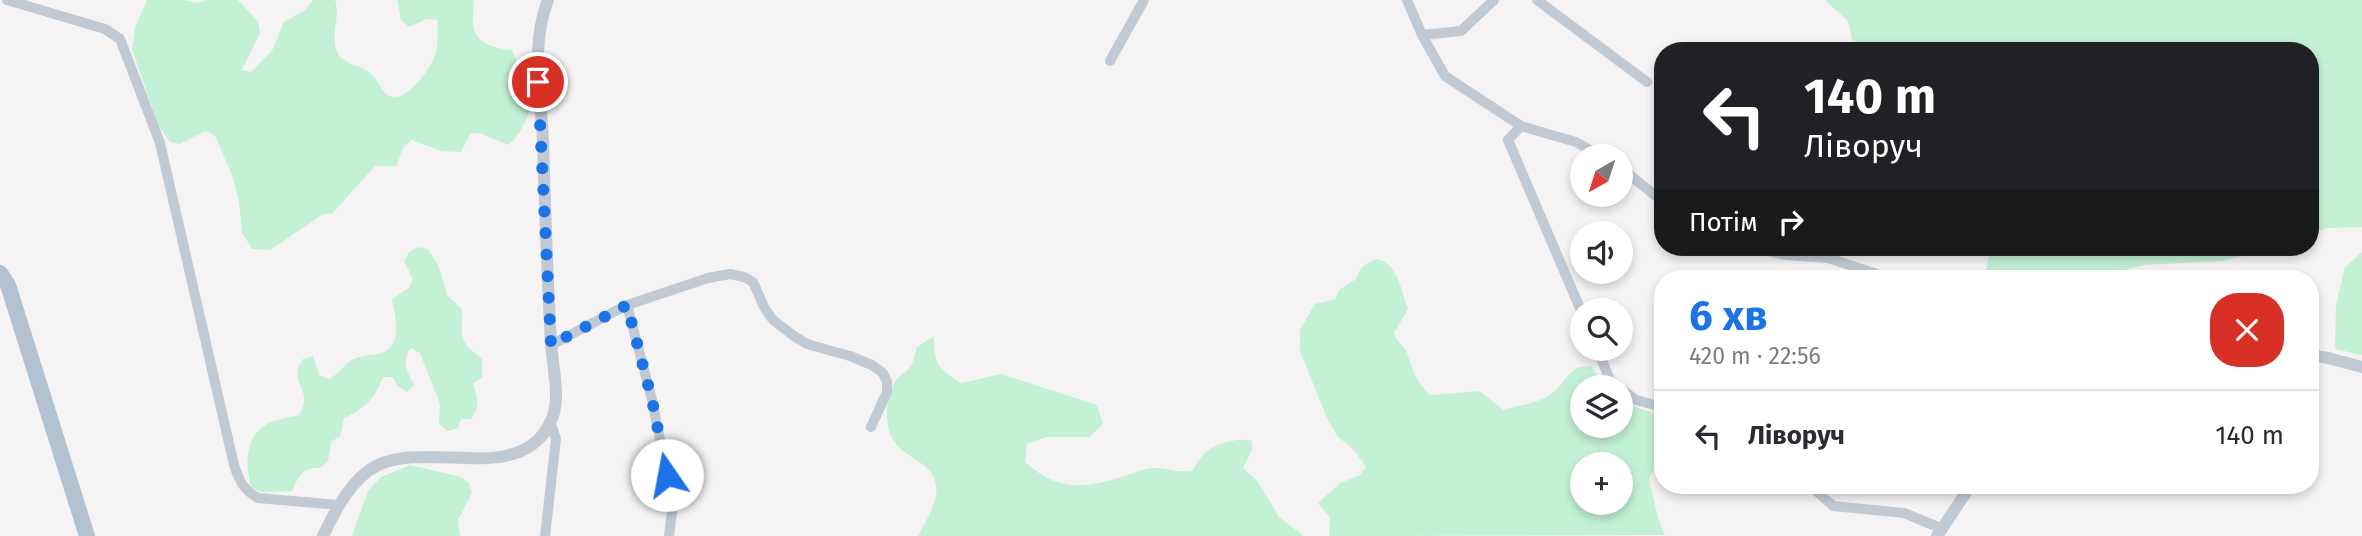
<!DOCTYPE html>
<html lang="uk">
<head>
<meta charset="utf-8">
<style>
  :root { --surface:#fff; --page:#f7f7f7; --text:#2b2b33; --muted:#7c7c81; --line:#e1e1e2; --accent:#1a73e8 }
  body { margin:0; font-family:"Fira Sans",sans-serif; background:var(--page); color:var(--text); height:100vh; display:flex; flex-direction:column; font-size:26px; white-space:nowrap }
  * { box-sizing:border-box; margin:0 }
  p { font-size:23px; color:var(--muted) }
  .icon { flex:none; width:38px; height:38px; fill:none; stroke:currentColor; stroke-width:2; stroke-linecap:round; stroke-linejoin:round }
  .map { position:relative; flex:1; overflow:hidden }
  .side { position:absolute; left:1654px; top:270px; width:665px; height:224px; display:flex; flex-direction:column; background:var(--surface); border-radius:28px; box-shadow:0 4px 10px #0003 }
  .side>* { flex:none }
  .top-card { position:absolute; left:1654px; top:42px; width:665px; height:214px; border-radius:28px; box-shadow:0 4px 10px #0003; background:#202124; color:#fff; overflow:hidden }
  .needle { width:46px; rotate:219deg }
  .tools { position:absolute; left:1570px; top:144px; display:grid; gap:14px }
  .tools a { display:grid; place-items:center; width:63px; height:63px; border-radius:50%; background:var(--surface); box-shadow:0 4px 10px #0003; font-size:35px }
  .pin { position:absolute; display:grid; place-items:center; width:60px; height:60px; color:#fff; margin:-30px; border:4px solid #fff; border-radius:50%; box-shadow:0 2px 7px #0007 }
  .me { position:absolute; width:77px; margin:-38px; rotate:348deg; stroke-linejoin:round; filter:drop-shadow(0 0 5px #0008) }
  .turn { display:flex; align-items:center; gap:24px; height:147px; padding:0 35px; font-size:32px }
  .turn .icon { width:91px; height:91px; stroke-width:2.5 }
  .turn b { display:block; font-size:49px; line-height:60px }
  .then { display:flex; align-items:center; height:66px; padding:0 35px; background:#0003; gap:14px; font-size:26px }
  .round { display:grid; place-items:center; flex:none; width:74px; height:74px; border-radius:28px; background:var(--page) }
  .head { display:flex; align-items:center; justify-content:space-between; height:119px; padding:0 35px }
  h1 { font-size:42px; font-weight:700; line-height:52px; color:var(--accent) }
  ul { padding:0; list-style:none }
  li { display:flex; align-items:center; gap:21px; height:91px; padding:0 35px; border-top:2px solid var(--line) }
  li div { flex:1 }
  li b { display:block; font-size:26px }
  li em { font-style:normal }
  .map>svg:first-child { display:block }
</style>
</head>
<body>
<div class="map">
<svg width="2362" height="536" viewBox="0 0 2362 536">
  <rect width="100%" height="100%" fill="#f5f3f3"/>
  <path fill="#c3f1d5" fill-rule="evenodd" d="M147 0H184L197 3 207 0H238L258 22 260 33 242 70 251 72 272 51 284 22 305 10 313 0H335C341 17 329 38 338 54 345 65 361 65 370 73 379 80 381 94 392 97 408 100 429 70 434 58 439 48 437 31 438 20L427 19 409 27 401 20 397 0H473C475 8 472 15 473 23 474 44 496 49 512 50 518 66 528 83 530 100 532 114 519 137 508 145L480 133 470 134 461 152 441 151 412 140 404 146 396 166H375L333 213 322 215 270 250 252 249 242 232 239 201 231 172 215 136 206 131 179 144 170 142 158 125 132 49 135 28Z
    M1825 0H2362V227L2326 228 2310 235V51H1877L1852 40 1848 21Z
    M418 247 428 249 439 267 447 295 462 309C462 337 457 341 482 358V378L473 383C477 397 481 407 471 419H461L458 428 448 431 439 424 440 404 420 353 411 348C401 362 407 371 414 385L407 392 397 386 393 377H383C375 399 365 408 344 418L340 437 331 441 328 461 320 468C302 467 299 476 292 491L261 492 251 487C245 463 244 435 271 422 280 419 291 417 299 415 316 388 285 383 303 359L313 356 319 375 329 379C340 374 344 363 354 359 363 354 373 356 381 353 404 346 395 315 392 299L409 288 413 279 404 261 409 252Z
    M1990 247H2282L2221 261 2145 265 2092 278H1988L1986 273Z
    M2362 252V355L2335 349 2336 305 2345 267Z
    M1378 259C1398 264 1401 291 1408 309L1394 333C1396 342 1402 344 1406 351 1415 372 1413 378 1430 395L1480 391 1503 410C1518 406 1538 403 1551 394 1568 383 1566 365 1591 366L1606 387H1582V425H1620L1621 401 1662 417V467L1653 471 1649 479 1658 518 1665 535 1329 536 1330 518 1318 503 1340 483 1360 475 1366 467 1354 450 1337 436 1327 418 1300 351V330L1315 304 1335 299 1339 290 1356 279C1360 267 1365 263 1378 259ZM1582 464H1620V502H1582Z
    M934 336C934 364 938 370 962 383L1001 374 1097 405 1103 424 1089 437H1047L1027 444 1025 462C1057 491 1083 489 1122 477 1132 474 1144 468 1154 468 1167 468 1178 473 1192 471 1196 465 1200 457 1206 452 1217 443 1239 437 1252 441V450L1243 468 1258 482 1279 517 1304 536H918C925 522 939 502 936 485 932 455 890 461 887 419 886 405 888 389 898 378 901 374 907 372 910 367 914 362 915 353 917 347Z
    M410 465 461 477 469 483 472 493 458 520 460 536H352L368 491 381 477Z"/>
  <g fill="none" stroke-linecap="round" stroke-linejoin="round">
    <path stroke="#c1cad2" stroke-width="10" d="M7 0 105 29 120 39 160 143 234 465C239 480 243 490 258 498L338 505
      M1407 0 1422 35 1445 76 1521 126 1508 140 1582 313
      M1537 0 1647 82
      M1422 35 1461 31 1494 0
      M1110 61 1144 0
      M1521 126 1576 142 1601 156
      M1620 167 1662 201
      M1750 247 1786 255 1828 258 1877 274 1885 278
      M627 305 652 400 673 504 669 536
      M551 345 627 305 708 278 730 274 744 277 753 282 764 307 773 320 794 336 807 344 850 356 872 365 883 373 887 382V392L871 427
      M1597 348 1610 380 1619 387
      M1620 388 1636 400 1662 407
      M1810 485 1833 506 1904 513 1943 529
      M545 536 556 439 551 424"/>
    <path stroke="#c1cad2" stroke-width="12" d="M2310 356 2324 357 2362 367
      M323 536C334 513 347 487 368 471 417 434 515 489 549 425 563 401 552 368 551 342 547 275 545 208 543 141 541 93 530 46 548 0
      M1937 536 1971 485"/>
    <path stroke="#b3c2d1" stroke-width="16" d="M0 273 8 285 87 536"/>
  </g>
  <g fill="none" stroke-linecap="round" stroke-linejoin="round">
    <path stroke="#1a73e8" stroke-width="12" stroke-dasharray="0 21.6" d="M538 82 551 345 627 305 652 400 667 475"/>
  </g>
</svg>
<div class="tools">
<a><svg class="needle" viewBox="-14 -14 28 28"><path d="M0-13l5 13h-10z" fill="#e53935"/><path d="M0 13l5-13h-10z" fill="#7c7c81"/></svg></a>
<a><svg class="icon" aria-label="sound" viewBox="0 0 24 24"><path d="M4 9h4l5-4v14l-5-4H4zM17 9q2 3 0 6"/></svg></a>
<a><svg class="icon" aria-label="search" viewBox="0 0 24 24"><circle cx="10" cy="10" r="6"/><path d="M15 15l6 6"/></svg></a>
<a><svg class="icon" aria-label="layers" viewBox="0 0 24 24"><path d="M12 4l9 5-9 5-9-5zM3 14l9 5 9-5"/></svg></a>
<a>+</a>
</div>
<div class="pin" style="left:538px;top:82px;background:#d93025"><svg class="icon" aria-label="arrive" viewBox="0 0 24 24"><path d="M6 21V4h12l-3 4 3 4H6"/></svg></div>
<svg class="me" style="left:667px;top:475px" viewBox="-20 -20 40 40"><circle r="19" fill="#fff"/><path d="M0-13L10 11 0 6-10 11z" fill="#1a73e8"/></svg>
<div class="top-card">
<div class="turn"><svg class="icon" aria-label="left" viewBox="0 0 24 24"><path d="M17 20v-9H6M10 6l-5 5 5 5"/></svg><div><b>140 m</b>Ліворуч</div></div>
<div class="then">Потім<svg class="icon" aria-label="right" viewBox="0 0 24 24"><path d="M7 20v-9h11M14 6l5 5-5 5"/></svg></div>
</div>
<section class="side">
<div class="head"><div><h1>6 хв</h1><p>420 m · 22:56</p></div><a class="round" style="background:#d93025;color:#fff"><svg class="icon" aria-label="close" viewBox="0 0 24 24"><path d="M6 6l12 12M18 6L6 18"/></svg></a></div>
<ul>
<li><svg class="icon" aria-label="left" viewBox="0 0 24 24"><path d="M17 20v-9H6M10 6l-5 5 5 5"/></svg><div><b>Ліворуч</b></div><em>140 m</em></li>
</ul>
</section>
</div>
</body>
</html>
